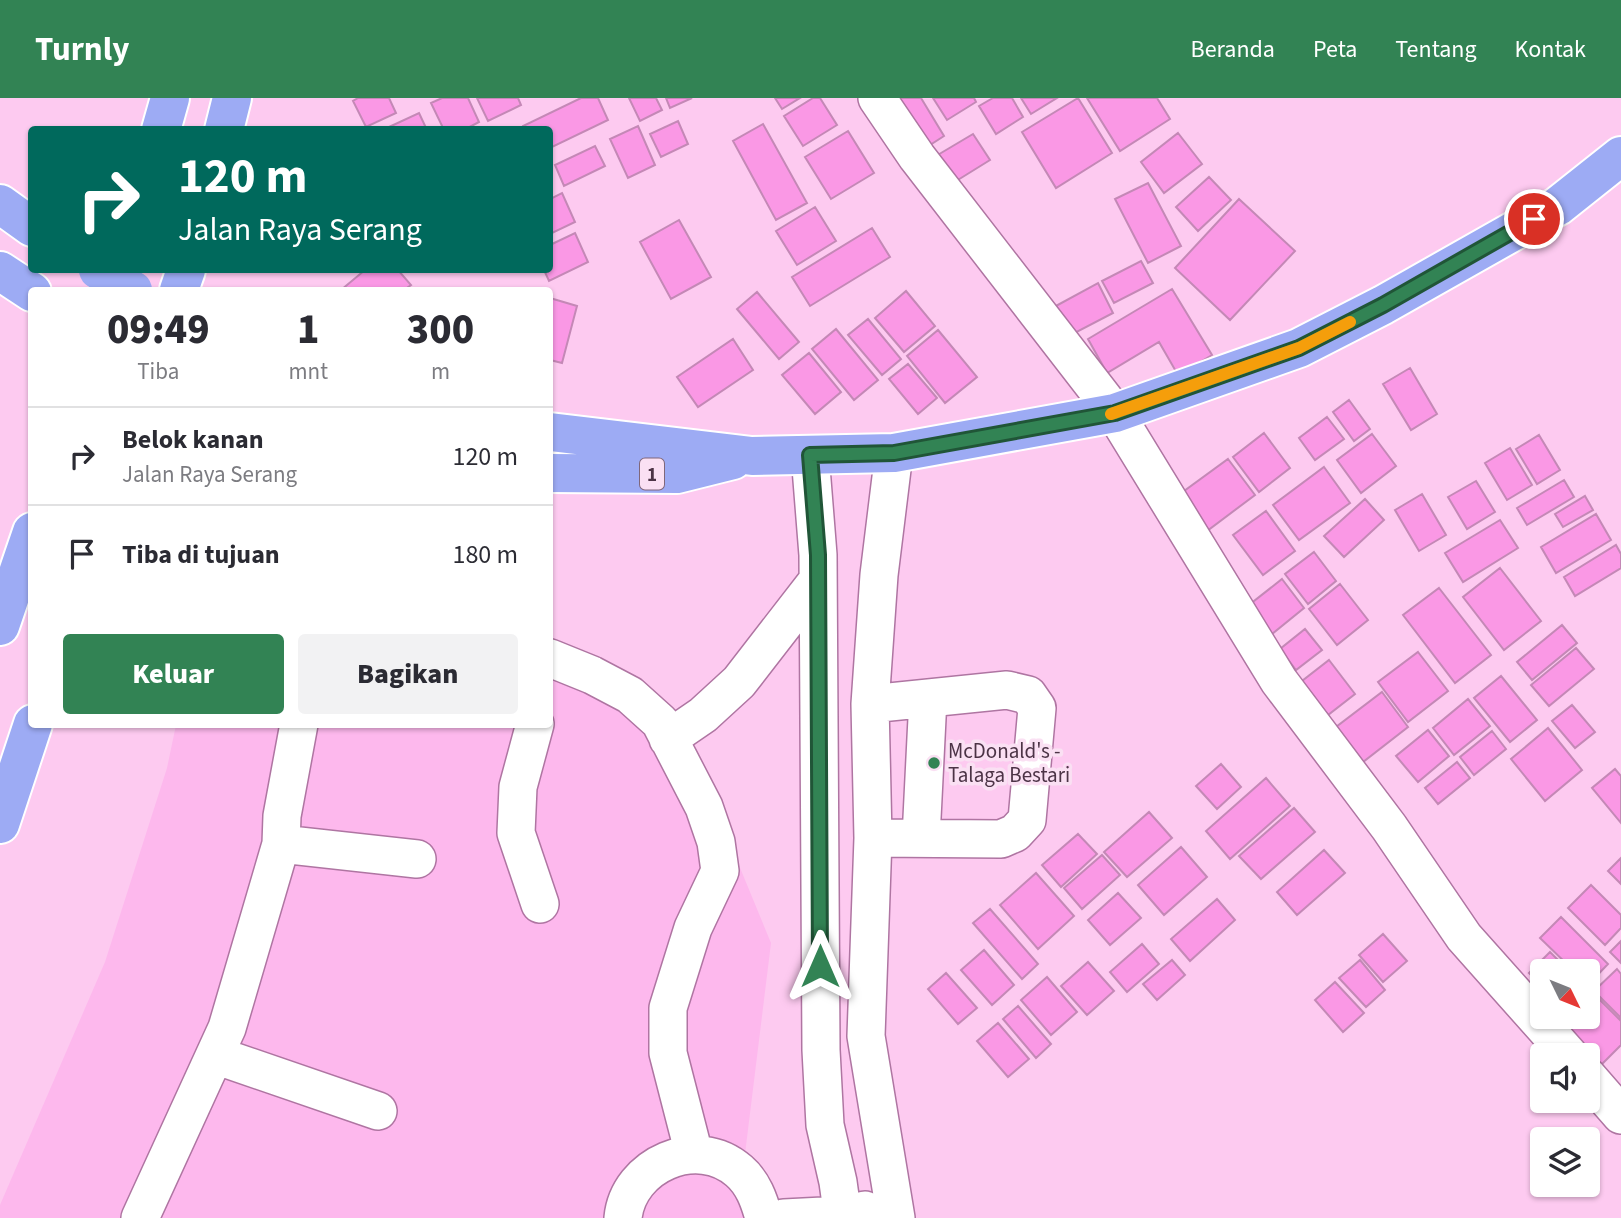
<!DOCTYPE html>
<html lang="id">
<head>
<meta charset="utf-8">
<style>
  :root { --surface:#fff; --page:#f2f2f3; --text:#2b2b33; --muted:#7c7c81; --line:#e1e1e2; --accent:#328354 }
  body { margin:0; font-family:"Source Sans 3",sans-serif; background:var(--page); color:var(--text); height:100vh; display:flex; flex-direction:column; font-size:26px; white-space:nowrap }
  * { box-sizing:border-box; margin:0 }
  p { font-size:23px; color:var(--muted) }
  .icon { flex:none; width:38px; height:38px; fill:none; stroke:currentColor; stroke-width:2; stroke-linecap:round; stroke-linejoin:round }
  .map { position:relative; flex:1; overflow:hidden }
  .sheet { position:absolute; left:28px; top:189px; width:525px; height:441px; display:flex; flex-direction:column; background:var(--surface); border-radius:7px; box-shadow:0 2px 5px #0004 }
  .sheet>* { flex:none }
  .top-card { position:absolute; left:28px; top:28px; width:525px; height:147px; border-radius:7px; box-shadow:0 2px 5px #0004; background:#00695c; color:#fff; overflow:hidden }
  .needle { width:46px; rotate:133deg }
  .controls { position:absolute; left:1530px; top:861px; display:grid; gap:14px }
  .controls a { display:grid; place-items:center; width:70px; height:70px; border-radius:7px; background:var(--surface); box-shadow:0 2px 5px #0004; font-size:35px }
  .pin { position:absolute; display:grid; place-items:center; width:60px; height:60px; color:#fff; margin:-30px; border:4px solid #fff; border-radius:50%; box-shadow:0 2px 7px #0007 }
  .me { position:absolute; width:77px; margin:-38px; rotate:0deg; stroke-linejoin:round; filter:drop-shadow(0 0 5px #0008) }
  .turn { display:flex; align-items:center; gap:24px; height:147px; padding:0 35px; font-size:32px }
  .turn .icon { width:91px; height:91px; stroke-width:2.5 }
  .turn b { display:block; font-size:49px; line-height:60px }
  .eta { display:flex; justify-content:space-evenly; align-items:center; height:119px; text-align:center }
  .eta b { font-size:42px; font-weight:800; line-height:49px }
  .cta { display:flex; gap:14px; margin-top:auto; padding:14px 35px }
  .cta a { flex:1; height:80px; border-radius:7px; background:var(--accent); color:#fff; font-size:28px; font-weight:800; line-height:80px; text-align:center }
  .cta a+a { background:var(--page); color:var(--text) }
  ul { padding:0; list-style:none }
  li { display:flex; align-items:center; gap:21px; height:98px; padding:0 35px; border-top:2px solid var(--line) }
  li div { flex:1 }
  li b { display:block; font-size:26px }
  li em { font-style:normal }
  header { display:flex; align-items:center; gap:42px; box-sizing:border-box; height:98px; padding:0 35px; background:var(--accent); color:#fff }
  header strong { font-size:33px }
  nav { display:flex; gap:38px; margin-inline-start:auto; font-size:24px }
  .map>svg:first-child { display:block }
</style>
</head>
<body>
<header>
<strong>Turnly</strong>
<nav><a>Beranda</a><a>Peta</a><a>Tentang</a><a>Kontak</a></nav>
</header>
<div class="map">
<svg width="1621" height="1120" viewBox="0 0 1621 1120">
  <rect width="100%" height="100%" fill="#fdcaf0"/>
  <path fill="#fdb8ed" d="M550 548 680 624 771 845 744 1064 762 1120H0V1107L105 864 167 670 176 627 550 626Z"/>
  <path fill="#fa98e5" stroke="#c488b6" stroke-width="2" d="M358 0H389L396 15 366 29 353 3Z
    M442 0H468L479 24 464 32H444L431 5Z
    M477 0H518L521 7 488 23Z
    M581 0H598L608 22 550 50V32H524L523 28Z
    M629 0H656L662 12 640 23Z
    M666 0H692L670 10Z
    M775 0H800L782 11Z
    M813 0H820L837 27 803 48 784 18Z
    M888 0H921L944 38 919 54Z
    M933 0H974L976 4 947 22Z
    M993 0H1012L1023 19 996 36 979 8Z
    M1021 0H1057L1031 16Z
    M1078 0 1112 55 1056 90 1022 34Z
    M1087 0H1157L1170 21 1120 53Z
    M419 15 427 32H391L389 29Z
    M678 23 688 46 661 59 650 36Z
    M763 26 807 105 776 122 733 43Z
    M638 28 655 67 628 80 610 41Z
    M848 33 874 75 831 101 805 59Z
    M1178 35 1202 66 1164 95 1141 64Z
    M973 36 990 62 953 85 936 58Z
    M595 48 605 68 564 88 555 67Z
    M1209 79 1231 102 1198 133 1176 109Z
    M1148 85 1181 148 1148 165 1115 101Z
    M562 95 575 124 550 136V101Z
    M1239 101 1295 153 1230 222 1175 170Z
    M815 109 836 143 797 167 776 133Z
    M679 122 711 179 671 201 640 144Z
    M872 130 890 159 810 208 792 179Z
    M575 135 588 164 549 183 544 172H550V147Z
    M1141 163 1153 185 1114 205 1102 183Z
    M365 172H398L411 187 404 192H341Z
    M1098 185 1113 215 1069 238 1054 209Z
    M1172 191 1212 257 1178 277 1159 244 1107 275 1088 241Z
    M906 193 935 228 904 254 875 220Z
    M757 194 799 244 779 261 737 211Z
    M550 200 577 208 562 265 550 262Z
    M868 221 901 261 882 277 848 237Z
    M836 231 878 282 854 302 812 251Z
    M938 232 977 279 945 305 907 258Z
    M733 241 753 272 698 309 677 279Z
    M809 255 841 294 815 316 782 277Z
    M908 266 937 300 918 316 889 281Z
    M1410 270 1437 316 1411 332 1383 286Z
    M1349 302 1370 331 1354 343 1333 314Z
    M1327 319 1344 341 1315 362 1299 340Z
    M1264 335 1290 370 1259 394 1233 359Z
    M1372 336 1396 368 1361 395 1337 362Z
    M1539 337 1560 372 1537 386 1516 351Z
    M1510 350 1532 387 1507 402 1485 365Z
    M1228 361 1255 397 1207 433 1180 396Z
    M1324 369 1350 405 1299 442 1273 407Z
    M1564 382 1574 399 1527 427 1517 410Z
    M1476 383 1495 414 1467 431 1448 399Z
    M1422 396 1446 437 1419 453 1395 412Z
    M1585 398 1593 412 1563 429 1555 416Z
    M1365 401 1384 422 1344 459 1324 438Z
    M1266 413 1295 453 1263 477 1233 437Z
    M1596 416 1611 442 1556 475 1541 449Z
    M1500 422 1518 450 1463 484 1445 455Z
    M1616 447 1621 456V470L1575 498 1564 479Z
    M1314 454 1336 483 1308 506 1285 476Z
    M1500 470 1541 523 1504 552 1463 499Z
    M1282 481 1304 510 1272 536 1249 507Z
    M1340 486 1368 522 1337 547 1309 511Z
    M1439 490 1491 557 1455 585 1403 517Z
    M1562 527 1577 545 1532 582 1517 564Z
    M1305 531 1322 552 1296 572 1280 551Z
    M1576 550 1594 571 1549 608 1531 587Z
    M1418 554 1448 593 1408 624 1378 584Z
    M1329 562 1355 596 1328 617 1302 583Z
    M1501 578 1537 622 1510 644 1474 600Z
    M1382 594 1408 629 1363 664 1336 629Z
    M1468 601 1490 628 1454 657 1433 630Z
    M1572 607 1595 634 1575 650 1552 623Z
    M1548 630 1582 672 1545 703 1511 661Z
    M1428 632 1449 658 1418 684 1396 658Z
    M1492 633 1506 651 1474 677 1460 659Z
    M1457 664 1470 680 1438 706 1425 690Z
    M1221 666 1241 689 1217 711 1196 688Z
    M1615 671 1621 678V725L1592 690Z
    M1266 680 1290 708 1230 761 1206 733Z
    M1294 710 1315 734 1261 781 1239 758Z
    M1149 714 1172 740 1127 779 1104 754Z
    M1078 736 1097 756 1061 789 1042 767Z
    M1181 749 1207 779 1164 817 1138 787Z
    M1324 752 1345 775 1297 817 1277 794Z
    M1102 757 1120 777 1082 811 1064 790Z
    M1621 760V786L1608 773Z
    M1036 775 1074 818 1038 851 1000 807Z
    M1591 787 1621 817V830L1605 847 1568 810Z
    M1118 795 1141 820 1110 847 1088 822Z
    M1217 801 1235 822 1190 863 1171 841Z
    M990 811 1038 866 1022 881 973 825Z
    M1561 819 1608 866 1588 887 1587 873H1574L1540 840Z
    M1383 836 1407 863 1383 884 1359 857Z
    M1621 843V865L1610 854Z
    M1142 846 1159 866 1127 894 1110 874Z
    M984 852 1014 887 992 907 961 872Z
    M1550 854 1569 873H1542V888L1529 875Z
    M1172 862 1185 877 1157 902 1143 886Z
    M1360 862 1385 892 1366 909 1339 880Z
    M1088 864 1114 893 1087 917 1061 888Z
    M1617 871 1621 876V920L1594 893Z
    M946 875 977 910 958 926 928 891Z
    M1047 879 1077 914 1051 937 1021 902Z
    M1335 884 1364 915 1343 934 1315 902Z
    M1594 896 1621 923V947L1597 971 1587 962V957H1583L1558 932 1571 919H1587V903Z
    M1018 908 1051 946 1036 960 1003 921Z
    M998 925 1029 961 1008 979 977 943Z"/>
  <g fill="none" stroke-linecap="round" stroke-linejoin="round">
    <defs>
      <path id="minor" d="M877 0 917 59 1115 315 1279 583 1389 729 1464 839 1569 957
        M894 355 879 477 870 606 873 740 866 938 896 1120
        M810 357 818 457 821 952 825 1027 838 1084 843 1120
        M550 560 592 577 630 597 660 624 704 709 716 744 720 773 693 830 668 910V955L694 1056
        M870 606 1007 592 1028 597 1037 610 1027 722 1015 735 1001 741 873 740
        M535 626 518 689 516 735 540 806
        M668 641 703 617 739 584 818 482
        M921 740 928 600
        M281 746 417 761
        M215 957 378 1013
        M1587 978 1621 1017
        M140 1120 227 930 281 746 282 718 299 626
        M623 1120C628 1067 697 1036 739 1073 753 1085 759 1102 764 1120
        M784 1120 843 1117 865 1112"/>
      <path id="highway" d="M161 32 170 0
        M224 32 232 0
        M0 106 32 129
        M0 173 32 194
        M179 192 186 172
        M550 334 752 358 894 355 1115 315 1299 250 1383 207 1558 108 1621 58
        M550 375 677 376 733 362
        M0 528 32 434
        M0 726 33 626"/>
    </defs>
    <use href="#minor" stroke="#af75a2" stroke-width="40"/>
    <use href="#highway" stroke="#fff" stroke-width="42"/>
    <use href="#minor" stroke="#fff" stroke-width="37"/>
    <use href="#highway" stroke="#9dabf4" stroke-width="38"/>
    <defs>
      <path id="highway-bridge" d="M98 172 133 192"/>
    </defs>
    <use href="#highway-bridge" stroke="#fff" stroke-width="42" stroke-linecap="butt"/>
    <use href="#highway-bridge" stroke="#9dabf4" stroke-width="38"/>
  </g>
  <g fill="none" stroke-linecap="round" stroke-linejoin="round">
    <defs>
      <path id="route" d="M820 868 818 457 810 357 894 355 1115 315 1299 250 1383 207 1534 121"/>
    </defs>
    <use href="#route" stroke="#205537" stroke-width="18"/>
    <use href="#route" stroke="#328354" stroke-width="12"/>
    <path stroke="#f59e0b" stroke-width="12" d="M1111 316 1299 250 1350 224"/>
  </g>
  <circle fill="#328354" stroke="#fae0f3" stroke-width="2.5" cx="934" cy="665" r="7"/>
  <g text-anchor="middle" stroke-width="7" stroke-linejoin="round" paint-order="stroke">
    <rect fill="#fae0f3" stroke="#80677a" stroke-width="2" x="640" y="360.5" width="24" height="31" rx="5"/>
    <g font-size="19" font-weight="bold" fill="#4c3346">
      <text x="652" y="383">1</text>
    </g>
    <g font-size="21" fill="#4c3346" stroke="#fae0f3" text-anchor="start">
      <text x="948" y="660">McDonald's -<tspan x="948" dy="24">Talaga Bestari</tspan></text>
    </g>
  </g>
</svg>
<div class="controls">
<a><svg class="needle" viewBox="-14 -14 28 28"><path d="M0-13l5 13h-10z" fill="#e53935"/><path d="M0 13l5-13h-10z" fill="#7c7c81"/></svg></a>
<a><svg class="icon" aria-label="sound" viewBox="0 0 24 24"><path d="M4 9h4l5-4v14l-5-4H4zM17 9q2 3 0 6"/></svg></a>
<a><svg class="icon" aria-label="layers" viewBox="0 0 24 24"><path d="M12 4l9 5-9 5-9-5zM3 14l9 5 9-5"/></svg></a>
</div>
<div class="pin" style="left:1534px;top:121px;background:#d93025"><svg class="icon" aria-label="arrive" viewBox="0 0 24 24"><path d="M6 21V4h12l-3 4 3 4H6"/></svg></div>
<svg class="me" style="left:820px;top:868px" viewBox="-20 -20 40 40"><path d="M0-17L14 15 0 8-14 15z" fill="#328354" stroke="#fff" stroke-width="4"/></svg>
<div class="top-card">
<div class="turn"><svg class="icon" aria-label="right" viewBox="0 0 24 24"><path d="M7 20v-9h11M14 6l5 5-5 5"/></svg><div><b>120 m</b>Jalan Raya Serang</div></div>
</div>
<section class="sheet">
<div class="eta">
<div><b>09:49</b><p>Tiba</p></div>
<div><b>1</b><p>mnt</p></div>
<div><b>300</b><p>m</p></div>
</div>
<ul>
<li><svg class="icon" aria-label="right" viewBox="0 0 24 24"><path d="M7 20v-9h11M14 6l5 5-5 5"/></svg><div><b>Belok kanan</b><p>Jalan Raya Serang</p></div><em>120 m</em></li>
<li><svg class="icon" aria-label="arrive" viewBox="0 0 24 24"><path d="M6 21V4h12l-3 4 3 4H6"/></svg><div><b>Tiba di tujuan</b></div><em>180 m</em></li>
</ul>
<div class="cta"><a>Keluar</a><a>Bagikan</a></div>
</section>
</div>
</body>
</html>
